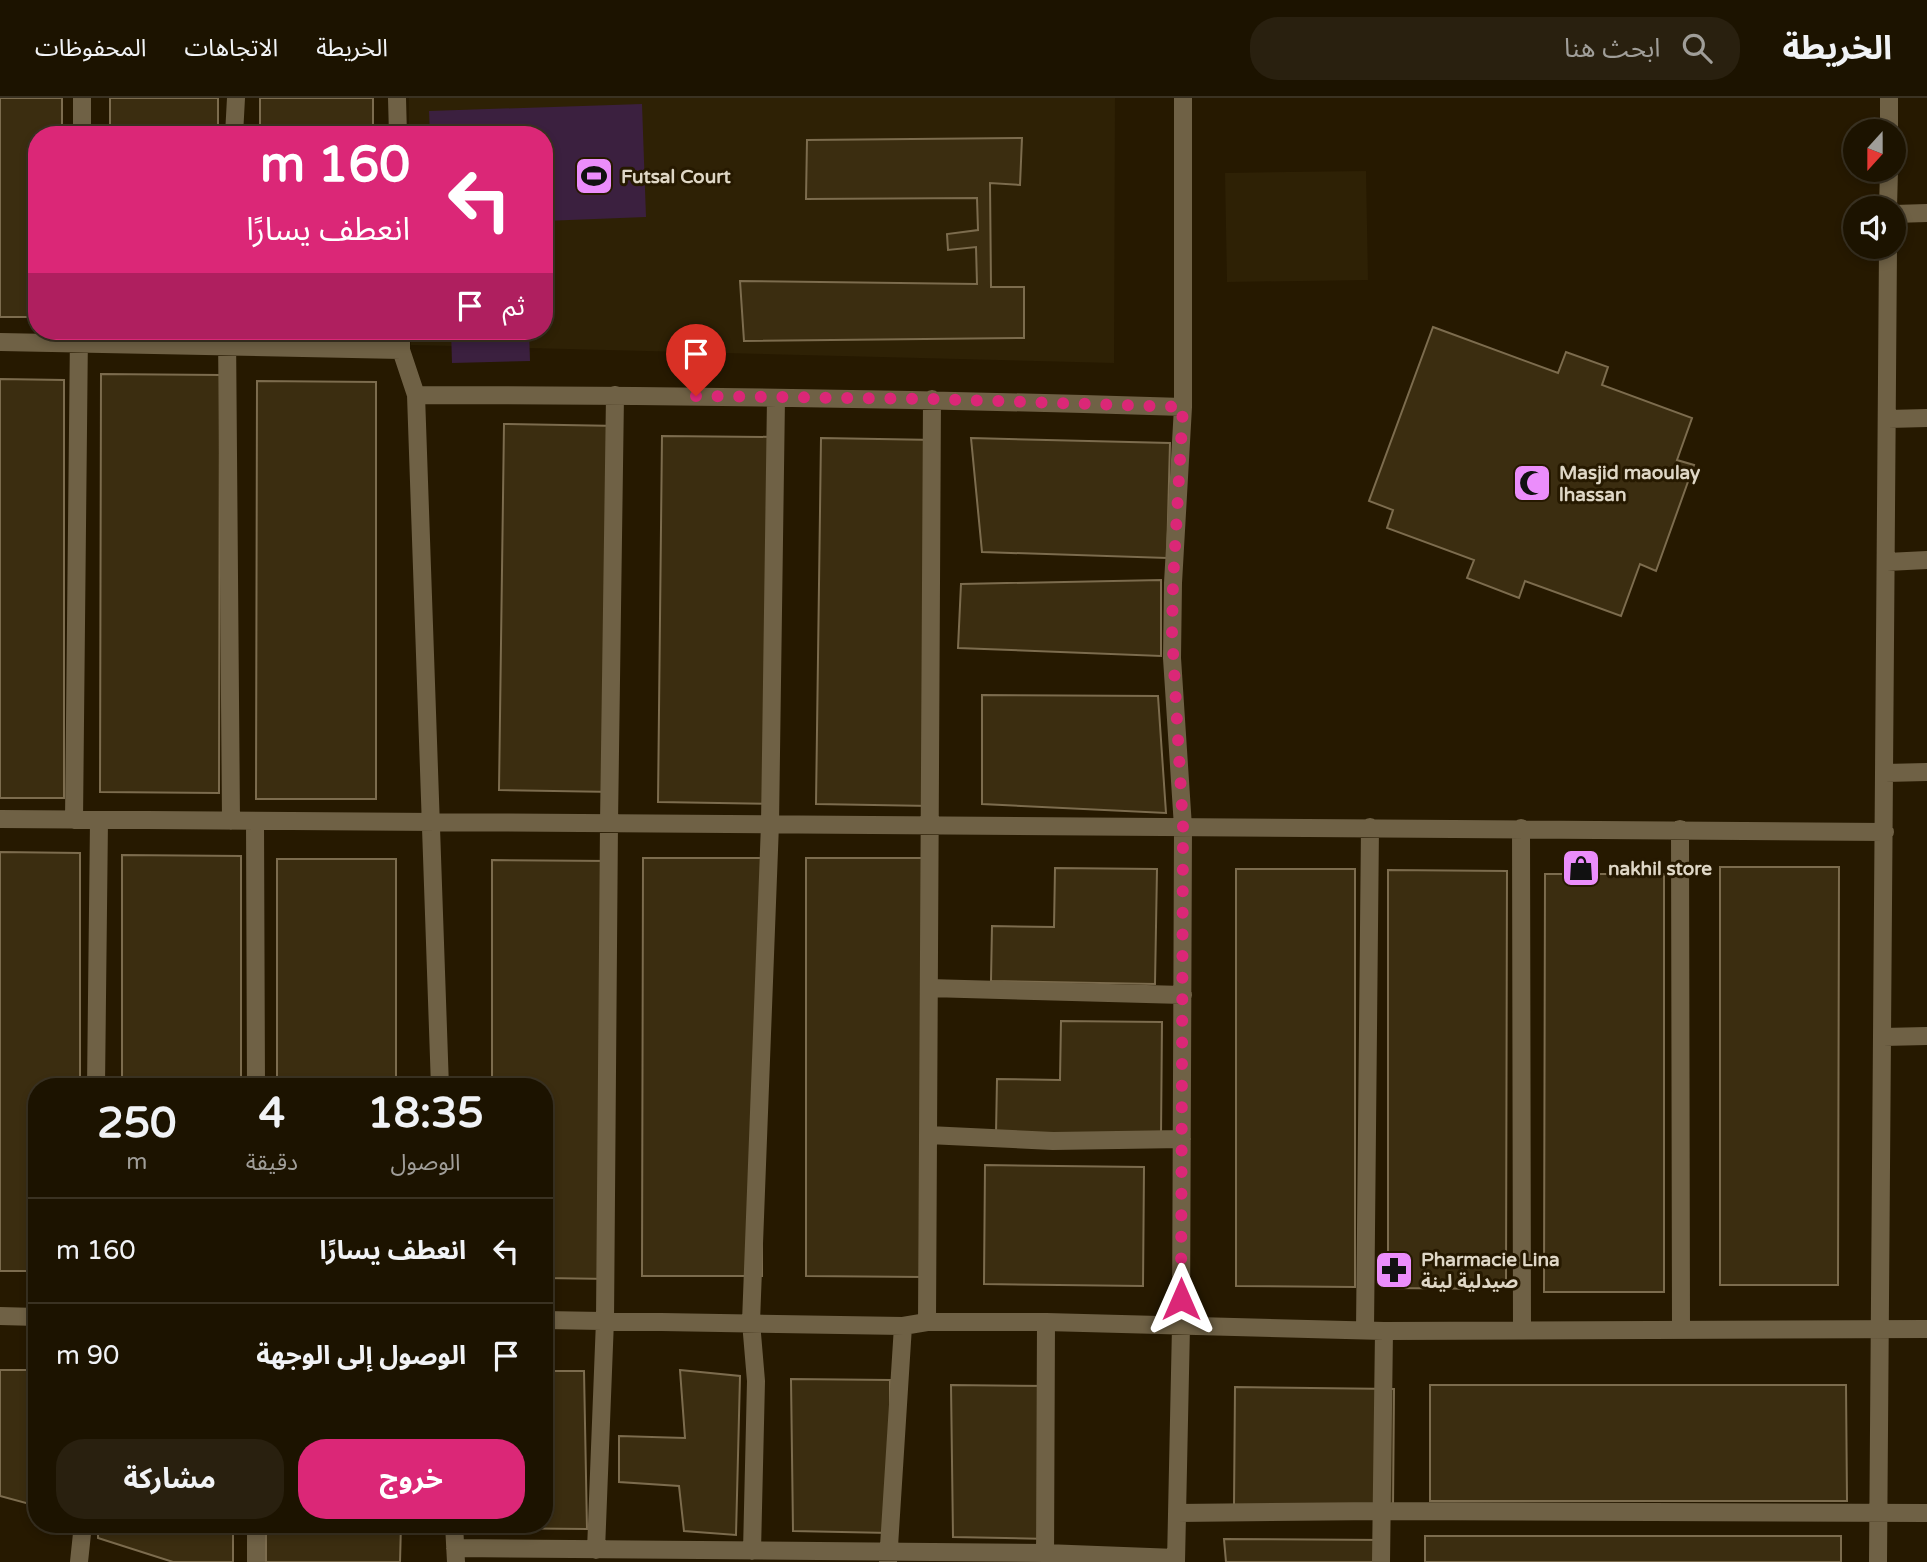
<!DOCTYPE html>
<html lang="ar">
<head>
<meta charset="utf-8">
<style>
  :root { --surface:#1c1300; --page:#29200f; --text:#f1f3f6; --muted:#a09e99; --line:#3a3222; --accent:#db2777 }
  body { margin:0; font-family:"Varela Round","Noto Sans Arabic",sans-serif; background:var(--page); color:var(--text); direction:rtl; height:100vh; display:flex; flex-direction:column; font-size:26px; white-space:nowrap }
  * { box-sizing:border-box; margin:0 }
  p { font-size:23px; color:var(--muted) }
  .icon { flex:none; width:38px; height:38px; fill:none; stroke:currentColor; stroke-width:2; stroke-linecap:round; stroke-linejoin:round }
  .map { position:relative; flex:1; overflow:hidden; direction:ltr }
  .drawer { position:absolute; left:28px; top:980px; width:525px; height:455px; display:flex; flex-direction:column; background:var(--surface); border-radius:28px; box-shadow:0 4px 10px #0003,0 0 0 2px var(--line); direction:rtl }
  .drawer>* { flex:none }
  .banner { position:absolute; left:28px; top:28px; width:525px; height:214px; border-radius:28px; box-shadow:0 4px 10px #0003,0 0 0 2px var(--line); direction:rtl; background:#db2777; color:#fff; overflow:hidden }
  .needle { width:46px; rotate:201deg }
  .controls { position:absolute; left:1843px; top:21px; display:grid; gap:14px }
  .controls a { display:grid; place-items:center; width:63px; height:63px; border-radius:50%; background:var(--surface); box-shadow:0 4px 10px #0003,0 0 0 2px var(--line); font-size:35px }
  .pin { position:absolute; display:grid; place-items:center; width:60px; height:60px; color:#fff; margin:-72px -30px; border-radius:50% 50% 50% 0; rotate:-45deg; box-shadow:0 0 7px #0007 }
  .pin .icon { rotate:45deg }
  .me { position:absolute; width:77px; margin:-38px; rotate:0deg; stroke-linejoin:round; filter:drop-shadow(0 0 5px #0008) }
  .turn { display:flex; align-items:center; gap:24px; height:147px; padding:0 28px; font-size:32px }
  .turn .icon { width:91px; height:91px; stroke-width:2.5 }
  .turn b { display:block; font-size:49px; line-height:60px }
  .then { display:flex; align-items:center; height:66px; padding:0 28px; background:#0003; gap:14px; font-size:26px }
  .eta { display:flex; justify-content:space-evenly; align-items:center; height:119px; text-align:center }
  .eta b { font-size:42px; font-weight:700; line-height:49px }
  .primary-button { display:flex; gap:14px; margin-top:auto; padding:14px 28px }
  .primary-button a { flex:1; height:80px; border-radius:28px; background:var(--accent); color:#fff; font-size:28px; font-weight:700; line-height:80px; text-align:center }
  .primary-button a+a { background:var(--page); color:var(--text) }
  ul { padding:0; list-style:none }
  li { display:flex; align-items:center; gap:21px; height:105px; padding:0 28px; border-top:2px solid var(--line) }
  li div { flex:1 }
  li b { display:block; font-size:26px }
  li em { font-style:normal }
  header { display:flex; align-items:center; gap:42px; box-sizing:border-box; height:98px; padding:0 35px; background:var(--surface); border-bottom:2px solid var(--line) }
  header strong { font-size:33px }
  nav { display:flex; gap:38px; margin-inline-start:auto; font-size:24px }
  .search { width:490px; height:63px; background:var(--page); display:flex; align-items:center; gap:18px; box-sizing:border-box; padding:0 24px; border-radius:28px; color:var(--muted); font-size:26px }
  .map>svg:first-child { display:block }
</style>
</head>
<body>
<header>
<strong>الخريطة</strong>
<div class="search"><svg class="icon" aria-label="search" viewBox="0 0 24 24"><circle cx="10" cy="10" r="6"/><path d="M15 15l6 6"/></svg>ابحث هنا</div>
<nav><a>الخريطة</a><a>الاتجاهات</a><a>المحفوظات</a></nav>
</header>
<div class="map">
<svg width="1927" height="1464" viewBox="0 0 1927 1464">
  <rect width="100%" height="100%" fill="#261900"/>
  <path fill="#2e2105" d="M409 0H1115L1114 265 411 247V233H544V37H409Z
    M1366 73 1368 182 1227 184 1225 75Z"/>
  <path fill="#3b203f" d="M642 6 646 119 544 123V37H430L429 13Z
    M451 233H529L530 263 452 265Z"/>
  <path fill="#3b2d10" stroke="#7c6c4e" stroke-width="2" d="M0 0H62V37H37V219H0Z
    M110 0H218V37H110Z
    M260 0H373V37H260Z
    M1022 40 1020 87 990 85 991 189H1024V240L744 243 740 183 977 186 976 149 948 152 947 136 978 132 977 100 806 101 807 42Z
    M1433 229 1558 275 1566 254 1608 269 1602 287 1692 320 1677 362 1694 367 1656 473 1640 466 1621 518 1525 483 1519 500 1467 480 1474 462 1387 430 1393 412 1369 403Z
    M101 276 220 277 219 695 100 694Z
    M0 281 64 282V700H0Z
    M257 283 376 284V701H256Z
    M504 326 619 328 614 694 499 692Z
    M662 338 777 339 773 706 658 704Z
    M821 340 936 342 931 708 816 706Z
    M971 340 1170 345 1167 460 982 454Z
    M1161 482V558L958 550 961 486Z
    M982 597 1158 598 1166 715 982 706Z
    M0 754 80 755V989H37V1173H0Z
    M122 757 241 758V989H122Z
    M643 760H762V1178H642Z
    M806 760H925L924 1179 806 1178Z
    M277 761H396V989H277Z
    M492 762 611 763 610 1181 544 1180V989H492Z
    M1720 769H1839L1838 1187H1720Z
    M1055 770 1157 771 1155 886 991 883 992 828 1054 829Z
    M1236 771H1355V1189L1236 1188Z
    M1388 772 1507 773 1506 1191 1388 1190Z
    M1545 776H1664V1194H1544Z
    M1061 923 1162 924 1161 1039 996 1036 997 981 1060 982Z
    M985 1067 1144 1069 1143 1188 984 1186Z
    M0 1272H37V1408L0 1398Z
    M680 1272 740 1278 736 1437 684 1433 679 1388 619 1384V1338L685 1340Z
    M544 1273H584L587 1431 472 1430V1426H544Z
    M791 1281 890 1282V1435L793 1433Z
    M951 1287 1051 1288 1050 1441 953 1439Z
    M1430 1287H1846L1847 1403H1430Z
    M1235 1289 1394 1291 1393 1410 1234 1408Z
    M98 1426H233V1464H173L98 1440Z
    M266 1426H401L400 1464H266Z
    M1425 1438H1841V1464H1425Z
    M1224 1441 1386 1442V1464H1226Z"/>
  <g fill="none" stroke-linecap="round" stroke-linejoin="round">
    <path stroke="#6f6145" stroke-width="18" d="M397 0 398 37
      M1889 33V0
      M82 37V0
      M234 37 236 0
      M1888 110 1889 72
      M1894 116 1927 115
      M227 233 231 723
      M401 233V252L416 297 440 989
      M0 244 401 252
      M416 297C671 297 927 301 1183 309
      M1888 321 1927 320
      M1887 464 1927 462
      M1885 675 1927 674
      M0 721 1885 734
      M74 722 79 233
      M255 723 256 989
      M1521 730 1522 1232
      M1680 731 1681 1232
      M929 890 1183 897
      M1883 939 1927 938
      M96 989 99 722
      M928 1037 1053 1043 1182 1041
      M0 1218 37 1219
      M544 1222 903 1228 927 1224H1046L1384 1233 1927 1231
      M927 1224 932 301
      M1365 1232 1370 729
      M1177 1415 1381 1413 1927 1415
      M454 1426 456 1464
      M455 1450 1045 1455 1176 1460
      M596 1452 605 1222 609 725 615 297
      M752 1453 756 1283 751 1224 770 726 776 300
      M79 1464 83 1426
      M256 1464V1426
      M888 1464 903 1228
      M1045 1464 1046 1224
      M1176 1464 1181 1228 1183 729 1172 560 1173 485 1183 309V0
      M1381 1464 1384 1233
      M1878 1464 1888 149"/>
  </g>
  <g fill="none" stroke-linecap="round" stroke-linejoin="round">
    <path stroke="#db2777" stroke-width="12" stroke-dasharray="0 21.6" d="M696 298 932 301 1183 309 1173 485 1172 535 1183 729 1181 1201"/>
  </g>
  <defs>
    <symbol id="stadium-square" viewBox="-11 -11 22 22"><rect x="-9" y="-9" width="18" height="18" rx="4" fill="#eb8dfb" stroke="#261900"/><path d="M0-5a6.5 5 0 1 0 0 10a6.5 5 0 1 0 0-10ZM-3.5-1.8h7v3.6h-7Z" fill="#111"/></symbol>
    <symbol id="mosque-square" viewBox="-11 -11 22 22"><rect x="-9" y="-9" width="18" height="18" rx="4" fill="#eb8dfb" stroke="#261900"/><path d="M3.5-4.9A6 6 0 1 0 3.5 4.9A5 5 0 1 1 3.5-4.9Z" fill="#111"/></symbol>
    <symbol id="shop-square" viewBox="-11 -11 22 22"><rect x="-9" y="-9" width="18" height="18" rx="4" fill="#eb8dfb" stroke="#261900"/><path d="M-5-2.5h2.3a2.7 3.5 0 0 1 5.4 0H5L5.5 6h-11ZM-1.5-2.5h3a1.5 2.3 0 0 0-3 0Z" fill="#111"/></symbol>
    <symbol id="pharmacy-square" viewBox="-11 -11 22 22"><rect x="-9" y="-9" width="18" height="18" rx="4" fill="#eb8dfb" stroke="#261900"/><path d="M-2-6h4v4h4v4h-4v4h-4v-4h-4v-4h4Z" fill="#111"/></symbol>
  </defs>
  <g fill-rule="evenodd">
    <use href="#stadium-square" x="572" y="56" width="44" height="44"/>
    <use href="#mosque-square" x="1510" y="363" width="44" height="44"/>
    <use href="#shop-square" x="1559" y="748" width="44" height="44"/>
    <use href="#pharmacy-square" x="1372" y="1150" width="44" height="44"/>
  </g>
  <g text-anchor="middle" stroke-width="6" stroke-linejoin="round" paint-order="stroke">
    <g font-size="19" font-weight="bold" fill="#dfd7c6" stroke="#261900" text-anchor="start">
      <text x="621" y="85">Futsal Court</text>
      <text x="1559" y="381">Masjid maoulay<tspan x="1559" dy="22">lhassan</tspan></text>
      <text x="1608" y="777">nakhil store</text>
      <text x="1421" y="1168">Pharmacie Lina<tspan x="1421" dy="22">صيدلية لينة</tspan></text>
    </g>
  </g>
</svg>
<div class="controls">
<a><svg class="needle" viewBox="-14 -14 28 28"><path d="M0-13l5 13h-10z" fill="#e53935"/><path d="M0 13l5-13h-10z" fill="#a09e99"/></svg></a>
<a><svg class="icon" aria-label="sound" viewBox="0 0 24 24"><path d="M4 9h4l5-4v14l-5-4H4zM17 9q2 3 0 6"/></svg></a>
</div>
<div class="pin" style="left:696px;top:298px;background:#d93025"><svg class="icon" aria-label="arrive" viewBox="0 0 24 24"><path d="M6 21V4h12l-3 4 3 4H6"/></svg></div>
<svg class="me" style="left:1181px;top:1201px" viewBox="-20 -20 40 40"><path d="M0-17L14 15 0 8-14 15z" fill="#db2777" stroke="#fff" stroke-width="4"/></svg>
<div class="banner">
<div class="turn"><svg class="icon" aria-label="left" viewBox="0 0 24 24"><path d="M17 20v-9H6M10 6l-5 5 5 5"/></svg><div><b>160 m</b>انعطف يسارًا</div></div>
<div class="then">ثم<svg class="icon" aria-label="arrive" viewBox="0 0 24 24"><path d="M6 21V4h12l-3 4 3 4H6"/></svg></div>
</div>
<section class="drawer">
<div class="eta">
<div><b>18:35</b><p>الوصول</p></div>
<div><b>4</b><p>دقيقة</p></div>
<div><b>250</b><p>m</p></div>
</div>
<ul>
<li><svg class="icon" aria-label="left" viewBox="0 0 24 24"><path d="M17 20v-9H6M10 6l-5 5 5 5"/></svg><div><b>انعطف يسارًا</b></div><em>160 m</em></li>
<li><svg class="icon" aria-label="arrive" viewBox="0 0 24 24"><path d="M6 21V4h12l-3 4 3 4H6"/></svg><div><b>الوصول إلى الوجهة</b></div><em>90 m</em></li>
</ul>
<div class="primary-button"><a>خروج</a><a>مشاركة</a></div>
</section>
</div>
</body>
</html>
